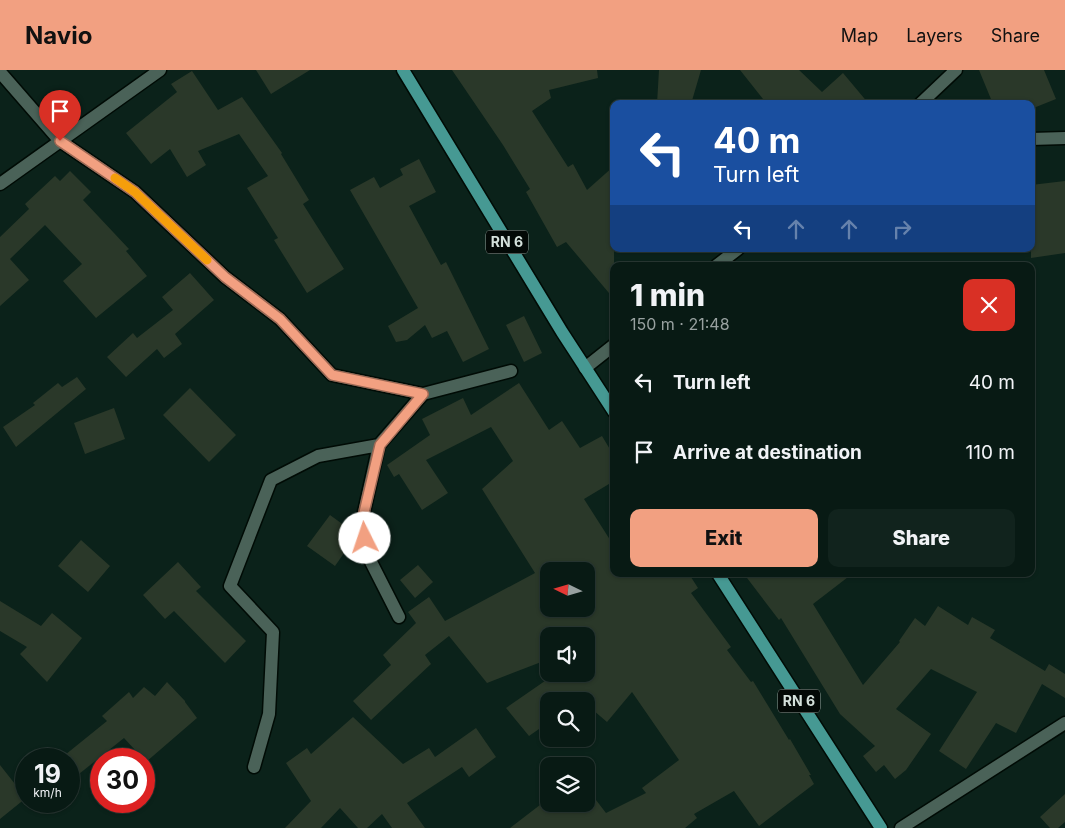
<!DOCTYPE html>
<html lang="en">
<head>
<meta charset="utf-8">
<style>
  :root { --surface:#081a14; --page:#11231d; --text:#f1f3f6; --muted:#98a1a0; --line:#293834; --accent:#f2a081 }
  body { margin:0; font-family:Inter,sans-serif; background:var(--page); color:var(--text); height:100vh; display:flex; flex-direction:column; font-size:19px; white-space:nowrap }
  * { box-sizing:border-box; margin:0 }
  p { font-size:16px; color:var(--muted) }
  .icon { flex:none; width:28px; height:28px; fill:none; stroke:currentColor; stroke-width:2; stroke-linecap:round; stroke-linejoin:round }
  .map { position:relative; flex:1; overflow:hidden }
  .sheet { position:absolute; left:610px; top:192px; width:425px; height:315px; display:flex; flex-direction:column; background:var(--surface); border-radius:10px; box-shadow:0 1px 4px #0004,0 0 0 1px var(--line) }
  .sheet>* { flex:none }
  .hud { position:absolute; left:610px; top:30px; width:425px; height:152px; border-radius:10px; box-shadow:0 1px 4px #0004,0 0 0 1px var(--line); background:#1a4fa0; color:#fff; overflow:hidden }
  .needle { width:32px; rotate:275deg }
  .buttons { position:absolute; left:540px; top:492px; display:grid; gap:10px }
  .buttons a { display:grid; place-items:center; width:55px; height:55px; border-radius:10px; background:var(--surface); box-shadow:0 1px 4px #0004,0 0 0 1px var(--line); font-size:25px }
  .speed { position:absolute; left:15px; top:678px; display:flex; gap:10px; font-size:25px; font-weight:700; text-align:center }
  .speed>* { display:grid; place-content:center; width:65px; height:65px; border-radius:50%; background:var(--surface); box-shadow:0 1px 4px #0004,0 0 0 1px var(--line); line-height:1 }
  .speed small { font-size:12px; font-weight:400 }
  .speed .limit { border:8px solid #d22; background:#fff; color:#111 }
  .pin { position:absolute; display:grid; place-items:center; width:42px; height:42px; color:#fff; margin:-51px -21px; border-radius:50% 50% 50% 0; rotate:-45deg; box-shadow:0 0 5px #0007 }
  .pin .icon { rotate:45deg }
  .me { position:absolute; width:55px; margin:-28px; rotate:356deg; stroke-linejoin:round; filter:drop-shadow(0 0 4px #0008) }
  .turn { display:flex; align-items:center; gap:18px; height:105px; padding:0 20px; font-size:22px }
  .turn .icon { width:65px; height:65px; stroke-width:2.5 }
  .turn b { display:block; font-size:35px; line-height:42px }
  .lanes { display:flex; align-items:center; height:48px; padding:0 20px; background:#0003; justify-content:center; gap:25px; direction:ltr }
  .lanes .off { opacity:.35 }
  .round { display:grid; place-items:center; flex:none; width:52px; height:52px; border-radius:10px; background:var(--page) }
  .head { display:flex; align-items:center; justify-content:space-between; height:85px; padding:0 20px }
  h1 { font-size:30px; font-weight:800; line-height:38px }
  .button { display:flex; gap:10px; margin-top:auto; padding:10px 20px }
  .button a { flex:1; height:58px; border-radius:10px; background:var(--accent); color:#111; font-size:20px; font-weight:800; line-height:58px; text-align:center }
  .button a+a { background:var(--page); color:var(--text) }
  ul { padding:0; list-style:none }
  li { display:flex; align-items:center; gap:15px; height:70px; padding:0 20px }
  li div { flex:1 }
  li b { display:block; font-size:19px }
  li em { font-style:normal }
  header { display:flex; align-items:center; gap:30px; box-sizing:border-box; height:70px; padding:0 25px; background:var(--accent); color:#111 }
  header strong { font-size:24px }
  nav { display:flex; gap:28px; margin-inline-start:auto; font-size:18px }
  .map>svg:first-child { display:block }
</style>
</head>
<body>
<header>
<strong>Navio</strong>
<nav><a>Map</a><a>Layers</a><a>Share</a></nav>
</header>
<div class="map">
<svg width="1065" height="758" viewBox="0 0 1065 758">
  <rect width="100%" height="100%" fill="#0b221a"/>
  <path fill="#2a3829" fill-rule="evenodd" d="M256 0H310L271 24Z
    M452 0H597L598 8 549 20 551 28 532 41 568 97 573 94 587 120 614 96V229L566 172 557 177 526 122 530 119 503 75Z
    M659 0H701L691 34H657Z
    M740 0H799L822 22 843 3 869 34H767Z
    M979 0H1044L1056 29 1031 39V34H993Z
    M192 1 218 40 242 27 282 83 281 84 309 130 303 134 344 199 307 223 274 170 278 168 247 118 268 106 239 64 198 81 206 95 187 107 170 79 151 94 126 63 177 22 171 14Z
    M419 89 436 122 409 136 441 195 446 192 489 279 463 292 447 261 432 268 425 255 407 270 396 272 388 256 418 238 350 120 374 107 380 118 403 105 400 99Z
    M70 101 91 122 83 130 129 179 126 181 147 206 96 248 63 211 82 194 45 155 10 189 29 210 0 236V167L29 139 25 134 55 106 60 111Z
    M1065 111V183L1031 188V115Z
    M190 203 214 230 175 264 182 274 164 288 157 279 126 307 107 287 133 263 137 268 173 240 162 227Z
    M524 246 542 283 524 292 506 255Z
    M77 307 86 319 16 377 3 357 35 335 33 333 58 313 62 317Z
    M519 313 549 360 562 351 580 378 602 366 614 386V411L584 429 614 476V504H689L698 518 691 523 731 577 727 580 751 612 753 611 789 670 790 669 811 705H809L814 714 759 756 734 721 694 744 697 748 685 758H510L549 728V734H586V717L606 743 646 723 642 718 679 690 632 622 607 652 586 634V626L579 631H549V652L529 666 506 638 555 604H586V566H549V589L487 613 449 566 425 585 431 594 371 650 353 631 391 595 383 585 416 553 408 542 429 527 445 551 535 503 482 419 513 391 491 357 426 390 448 423 422 440 399 404 394 407 387 395 430 365 422 349 463 328 471 345ZM549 501H586V539H549Z
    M190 318 236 365 209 392 163 345Z
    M114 338 125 369 85 384 74 353Z
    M330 445 356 464V466L335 496 307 476Z
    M81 470 110 496 88 522 58 496Z
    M178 492 201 517 196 521 246 571 225 593 174 541 165 549 143 525Z
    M418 495 433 512 415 528 400 510Z
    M744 504H852L813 534 863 615 900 572 899 571 915 548 925 556 938 536 968 555 972 547 995 560 990 568 1045 601 1049 594 1065 604V628L1042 614 1016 663 996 653 966 699 939 681 977 622 931 599 896 639 931 664 906 700 895 709 884 695 876 702 863 686 875 676 840 644 781 548 779 550Z
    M0 531 41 556 52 543 82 568 47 612 20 584 27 577 0 561Z
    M167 612 185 631V632L197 648 146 692 124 668 74 708 69 701V689H60L107 651 102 646 129 622 133 628 144 617 155 626Z
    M353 647 403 694 429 678 435 687 476 658 496 687 469 707 462 697 407 733 425 758H392L382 744 367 758H358L340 738 321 758H285L311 731 286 693 307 678 311 684Z
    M0 695 26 728 0 749Z
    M1065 724V752L1058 758H1050L1040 747Z"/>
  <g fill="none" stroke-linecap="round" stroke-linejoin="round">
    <defs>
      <path id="minor" d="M0 2 60 71 135 122 225 207 280 249 332 305 423 324 511 301
        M920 34 956 0
        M1031 69 1065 68
        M0 114 160 0
        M716 196 738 179
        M585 298 614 275
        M399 547 368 486 362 451 379 375 423 324
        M254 697 269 644 273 562 230 516 271 410 318 386 379 375
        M901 758 1065 653"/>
      <path id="primary" d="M403 0 562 262 614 342
        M718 504 881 758"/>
    </defs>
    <use href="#minor" stroke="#000b05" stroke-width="15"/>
    <use href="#primary" stroke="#000b05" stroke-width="15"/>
    <use href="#minor" stroke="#4a6258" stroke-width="12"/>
    <use href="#primary" stroke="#469993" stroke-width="12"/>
  </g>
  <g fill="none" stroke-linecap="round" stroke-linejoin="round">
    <defs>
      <path id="route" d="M60 71 135 122 225 207 280 249 332 305 423 324 380 375 362 451 365 468"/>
    </defs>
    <use href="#route" stroke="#9d6854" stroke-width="12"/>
    <use href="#route" stroke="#f2a081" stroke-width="9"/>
    <path stroke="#f59e0b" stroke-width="9" d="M115 108 135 122 207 190"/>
  </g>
  <g text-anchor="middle" stroke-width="5" stroke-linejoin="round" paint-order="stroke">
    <g fill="#030906" stroke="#95a09b" stroke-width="1">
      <rect x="486" y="160.5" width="42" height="23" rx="4"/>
      <rect x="778" y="619.5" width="42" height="23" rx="4"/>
    </g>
    <g font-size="14" font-weight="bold" fill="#d4e1db">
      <text x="507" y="177">RN 6</text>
      <text x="799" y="636">RN 6</text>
    </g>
  </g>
</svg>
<div class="buttons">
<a><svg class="needle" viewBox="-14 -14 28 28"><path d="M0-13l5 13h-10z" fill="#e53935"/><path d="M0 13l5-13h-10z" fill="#98a1a0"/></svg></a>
<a><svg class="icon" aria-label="sound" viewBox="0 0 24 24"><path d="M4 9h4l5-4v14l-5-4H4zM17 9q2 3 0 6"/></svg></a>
<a><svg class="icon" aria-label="search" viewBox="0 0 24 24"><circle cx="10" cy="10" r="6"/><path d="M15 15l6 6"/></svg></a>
<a><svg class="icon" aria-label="layers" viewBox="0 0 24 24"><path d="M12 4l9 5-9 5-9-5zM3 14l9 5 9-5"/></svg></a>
</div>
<div class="speed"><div>19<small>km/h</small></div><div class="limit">30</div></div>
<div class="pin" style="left:60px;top:71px;background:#d93025"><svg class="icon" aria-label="arrive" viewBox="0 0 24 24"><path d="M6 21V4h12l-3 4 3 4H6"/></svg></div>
<svg class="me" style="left:365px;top:468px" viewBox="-20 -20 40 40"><circle r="19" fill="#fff"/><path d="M0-13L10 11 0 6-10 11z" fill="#f2a081"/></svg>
<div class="hud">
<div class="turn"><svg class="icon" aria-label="left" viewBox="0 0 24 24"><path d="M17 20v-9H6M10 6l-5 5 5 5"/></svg><div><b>40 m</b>Turn left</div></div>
<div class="lanes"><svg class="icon" aria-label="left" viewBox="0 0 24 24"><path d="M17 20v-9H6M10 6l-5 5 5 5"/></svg><svg class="icon off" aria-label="ahead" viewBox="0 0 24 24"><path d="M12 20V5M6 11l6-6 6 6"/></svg><svg class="icon off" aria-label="ahead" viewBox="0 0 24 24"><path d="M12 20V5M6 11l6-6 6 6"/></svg><svg class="icon off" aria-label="right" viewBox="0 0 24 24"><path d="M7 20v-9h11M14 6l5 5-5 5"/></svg></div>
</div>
<section class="sheet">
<div class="head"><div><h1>1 min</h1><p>150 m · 21:48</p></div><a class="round" style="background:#d93025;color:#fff"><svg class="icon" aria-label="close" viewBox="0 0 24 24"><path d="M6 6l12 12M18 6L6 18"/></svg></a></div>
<ul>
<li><svg class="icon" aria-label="left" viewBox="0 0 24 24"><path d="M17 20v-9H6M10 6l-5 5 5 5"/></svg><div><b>Turn left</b></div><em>40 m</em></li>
<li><svg class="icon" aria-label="arrive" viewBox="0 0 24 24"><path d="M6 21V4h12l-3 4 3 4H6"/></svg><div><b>Arrive at destination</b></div><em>110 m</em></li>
</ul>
<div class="button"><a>Exit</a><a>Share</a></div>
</section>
</div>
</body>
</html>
